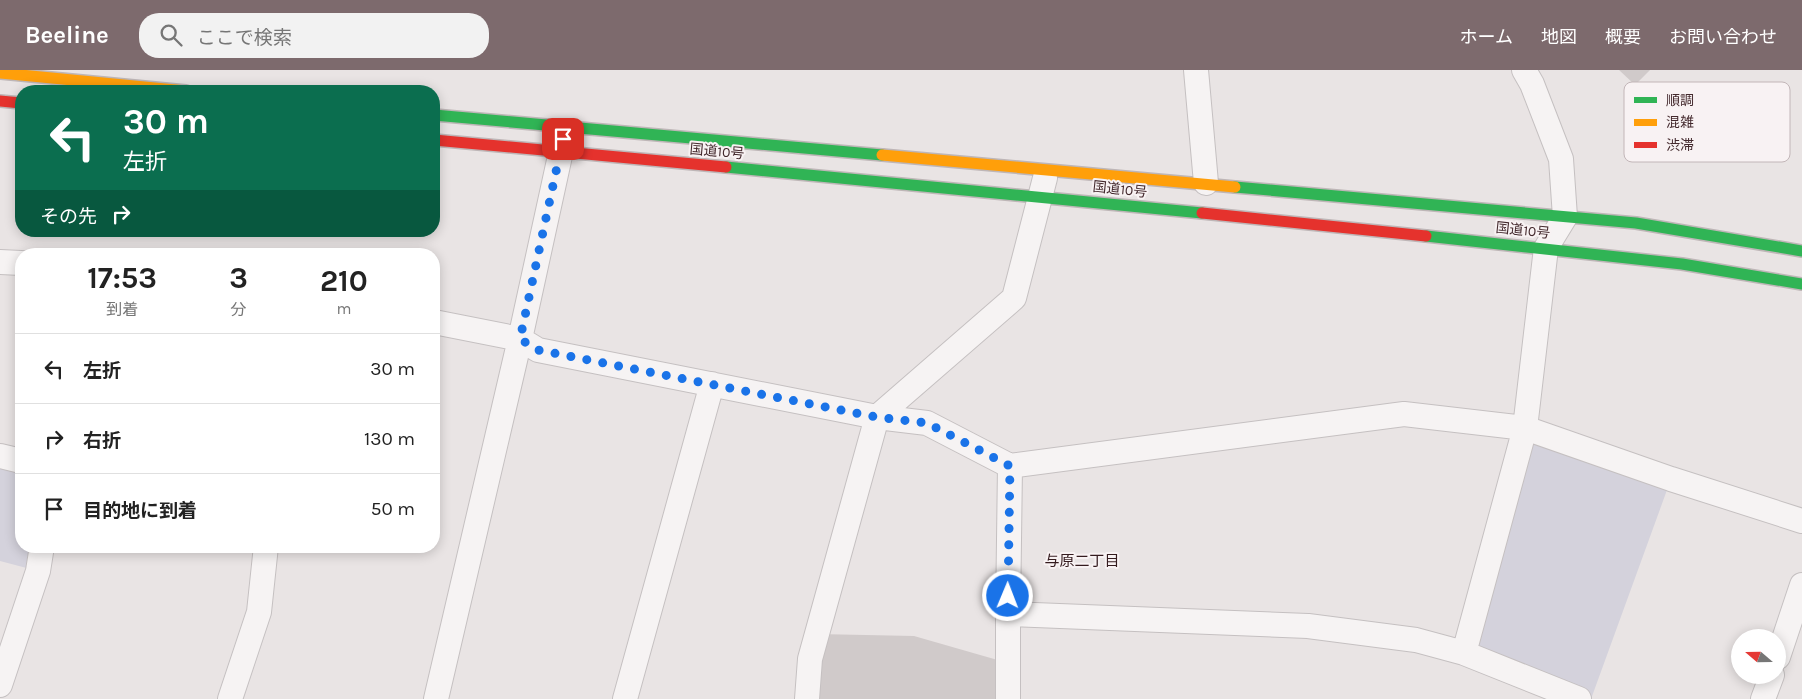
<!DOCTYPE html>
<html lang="ja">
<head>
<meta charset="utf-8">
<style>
  :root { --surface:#fff; --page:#f2f2f2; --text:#222; --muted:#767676; --line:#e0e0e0; --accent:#7d6a6d }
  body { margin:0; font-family:Karla,"Noto Sans JP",sans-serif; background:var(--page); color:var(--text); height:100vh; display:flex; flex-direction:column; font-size:19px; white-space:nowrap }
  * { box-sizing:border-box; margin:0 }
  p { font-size:16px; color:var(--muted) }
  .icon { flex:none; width:28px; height:28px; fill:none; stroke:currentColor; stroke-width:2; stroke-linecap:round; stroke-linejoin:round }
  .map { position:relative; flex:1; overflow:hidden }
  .side { position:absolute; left:15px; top:178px; width:425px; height:305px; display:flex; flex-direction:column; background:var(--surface); border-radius:20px; box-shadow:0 2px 12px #0003 }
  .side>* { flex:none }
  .hud { position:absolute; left:15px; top:15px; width:425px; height:152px; border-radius:20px; box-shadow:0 2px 12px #0003; background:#0b6e4f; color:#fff; overflow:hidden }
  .needle { width:32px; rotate:290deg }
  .tools { position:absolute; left:1731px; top:559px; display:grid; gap:10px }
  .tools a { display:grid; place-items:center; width:55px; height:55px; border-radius:50%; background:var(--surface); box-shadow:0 2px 12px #0003; font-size:25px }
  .pin { position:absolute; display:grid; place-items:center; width:42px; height:42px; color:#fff; margin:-21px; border-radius:10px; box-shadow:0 2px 8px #0006 }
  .me { position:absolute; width:55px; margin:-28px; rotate:1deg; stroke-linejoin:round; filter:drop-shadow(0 0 4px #0008) }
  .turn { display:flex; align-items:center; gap:18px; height:105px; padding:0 25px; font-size:22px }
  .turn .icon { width:65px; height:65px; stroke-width:2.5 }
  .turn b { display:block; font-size:35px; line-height:42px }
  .then { display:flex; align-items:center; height:48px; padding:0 25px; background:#0003; gap:10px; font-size:19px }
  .eta { display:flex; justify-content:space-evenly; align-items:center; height:85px; text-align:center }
  .eta b { font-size:30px; font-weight:700; line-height:35px }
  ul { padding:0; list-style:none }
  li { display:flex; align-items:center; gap:15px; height:70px; padding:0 25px; border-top:1px solid var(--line) }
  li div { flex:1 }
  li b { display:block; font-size:19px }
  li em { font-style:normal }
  header { display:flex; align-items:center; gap:30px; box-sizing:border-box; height:70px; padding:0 25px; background:var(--accent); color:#fff }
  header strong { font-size:24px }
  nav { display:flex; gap:28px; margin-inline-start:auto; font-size:18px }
  .search { width:350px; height:45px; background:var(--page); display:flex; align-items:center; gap:12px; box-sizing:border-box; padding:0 18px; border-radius:20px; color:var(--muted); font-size:19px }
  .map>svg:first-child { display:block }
</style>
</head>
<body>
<header>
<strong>Beeline</strong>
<div class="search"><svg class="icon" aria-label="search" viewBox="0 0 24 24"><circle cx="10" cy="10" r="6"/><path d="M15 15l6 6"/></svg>ここで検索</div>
<nav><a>ホーム</a><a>地図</a><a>概要</a><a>お問い合わせ</a></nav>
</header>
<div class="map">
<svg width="1802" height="629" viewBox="0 0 1802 629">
  <rect width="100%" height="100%" fill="#e9e4e4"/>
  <path fill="#d4d2dc" d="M1525 358 1671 409 1591 629H1579L1464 583Z
    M0 386 21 391V476H42L38 501 0 491Z"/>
  <path fill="#d0caca" d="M1619 0H1650L1635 15Z
    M817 564 914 566 1008 593V629H807Z"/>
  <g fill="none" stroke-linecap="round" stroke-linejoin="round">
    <defs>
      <path id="street" d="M1196 0 1206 113
        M0 192 21 193
        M434 252 520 269 538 280 877 347 927 353 1010 396 1404 344 1525 358 1671 409 1802 451
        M0 386 21 391
        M1010 396 1008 544 1308 556 1416 570 1464 583 1579 629
        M1008 544V629
        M1464 583 1525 358 1546 178 1565 147 1561 89 1532 14 1524 0
        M1778 587 1802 515
        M0 615 38 501 42 476
        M230 629 259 542 266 476
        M436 629 520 269 565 63
        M625 629 712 314
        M807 629 810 589 877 347 1014 228 1045 108
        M1763 629 1772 605"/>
      <path id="fast" d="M434 45 882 85
        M726 97 1202 143
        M1235 117 1636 153 1802 181
        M1426 166 1682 194 1802 214"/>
      <path id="slow" d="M0 3 186 21
        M882 85 1235 117"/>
      <path id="jam" d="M0 31 21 33
        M434 70 726 97
        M1202 143 1426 166"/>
    </defs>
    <use href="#street" stroke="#c5c0c1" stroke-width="26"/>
    <use href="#fast" stroke="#beb6b7" stroke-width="14"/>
    <use href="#slow" stroke="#beb6b7" stroke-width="14"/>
    <use href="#jam" stroke="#beb6b7" stroke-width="14"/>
    <use href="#street" stroke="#f6f3f3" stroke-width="24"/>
    <use href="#fast" stroke="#30b455" stroke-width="11"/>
    <use href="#slow" stroke="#ff9f0a" stroke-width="11"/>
    <use href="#jam" stroke="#e5322d" stroke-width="11"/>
  </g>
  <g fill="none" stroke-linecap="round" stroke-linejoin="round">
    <path stroke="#1a73e8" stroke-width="9" stroke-dasharray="0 16.2" d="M563 69 520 269 538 280 876 347 927 353 1010 396 1008 526"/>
  </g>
  <g text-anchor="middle" stroke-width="4" stroke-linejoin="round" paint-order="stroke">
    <g font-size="14" fill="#43292d" stroke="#f8f2f3">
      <text transform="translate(717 81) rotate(5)" y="5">国道10号</text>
      <text transform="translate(1120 119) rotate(6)" y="5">国道10号</text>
      <text transform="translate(1523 160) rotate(6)" y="5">国道10号</text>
    </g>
    <g font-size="15" fill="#341b1e" stroke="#f8f2f3">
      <text x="1082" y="496">与原二丁目</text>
    </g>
  </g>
  <rect x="1624" y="12" width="166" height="80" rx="8" fill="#f8f2f3" stroke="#c2b6b8" stroke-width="1"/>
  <rect x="1634" y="27" width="23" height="6" fill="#30b455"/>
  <rect x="1634" y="49" width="23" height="7" fill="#ff9f0a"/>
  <rect x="1634" y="72" width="23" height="6" fill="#e5322d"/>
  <g font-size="14" fill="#43292d">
    <text x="1666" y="35">順調</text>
    <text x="1666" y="57">混雑</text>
    <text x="1666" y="80">渋滞</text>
  </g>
</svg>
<div class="tools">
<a><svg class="needle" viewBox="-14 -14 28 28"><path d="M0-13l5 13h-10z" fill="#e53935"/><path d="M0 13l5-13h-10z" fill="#767676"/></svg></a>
</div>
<div class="pin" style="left:563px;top:69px;background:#d93025"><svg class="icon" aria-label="arrive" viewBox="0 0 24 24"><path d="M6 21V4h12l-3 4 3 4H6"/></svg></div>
<svg class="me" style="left:1008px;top:526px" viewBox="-20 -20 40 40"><circle r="17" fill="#1a73e8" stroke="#fff" stroke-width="3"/><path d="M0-11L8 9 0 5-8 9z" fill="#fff"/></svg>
<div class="hud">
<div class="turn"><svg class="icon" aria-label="left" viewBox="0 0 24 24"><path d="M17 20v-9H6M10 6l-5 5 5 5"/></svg><div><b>30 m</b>左折</div></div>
<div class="then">その先<svg class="icon" aria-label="right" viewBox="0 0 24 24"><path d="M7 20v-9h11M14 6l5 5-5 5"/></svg></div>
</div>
<section class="side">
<div class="eta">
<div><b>17:53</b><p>到着</p></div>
<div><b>3</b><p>分</p></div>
<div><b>210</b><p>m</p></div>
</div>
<ul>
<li><svg class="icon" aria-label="left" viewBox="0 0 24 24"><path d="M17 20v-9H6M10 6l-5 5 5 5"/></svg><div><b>左折</b></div><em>30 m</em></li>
<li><svg class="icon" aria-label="right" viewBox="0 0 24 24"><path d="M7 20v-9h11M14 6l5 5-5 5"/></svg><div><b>右折</b></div><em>130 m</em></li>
<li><svg class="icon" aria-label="arrive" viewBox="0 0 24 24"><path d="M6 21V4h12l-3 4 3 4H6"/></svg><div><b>目的地に到着</b></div><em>50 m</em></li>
</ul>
</section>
</div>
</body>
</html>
